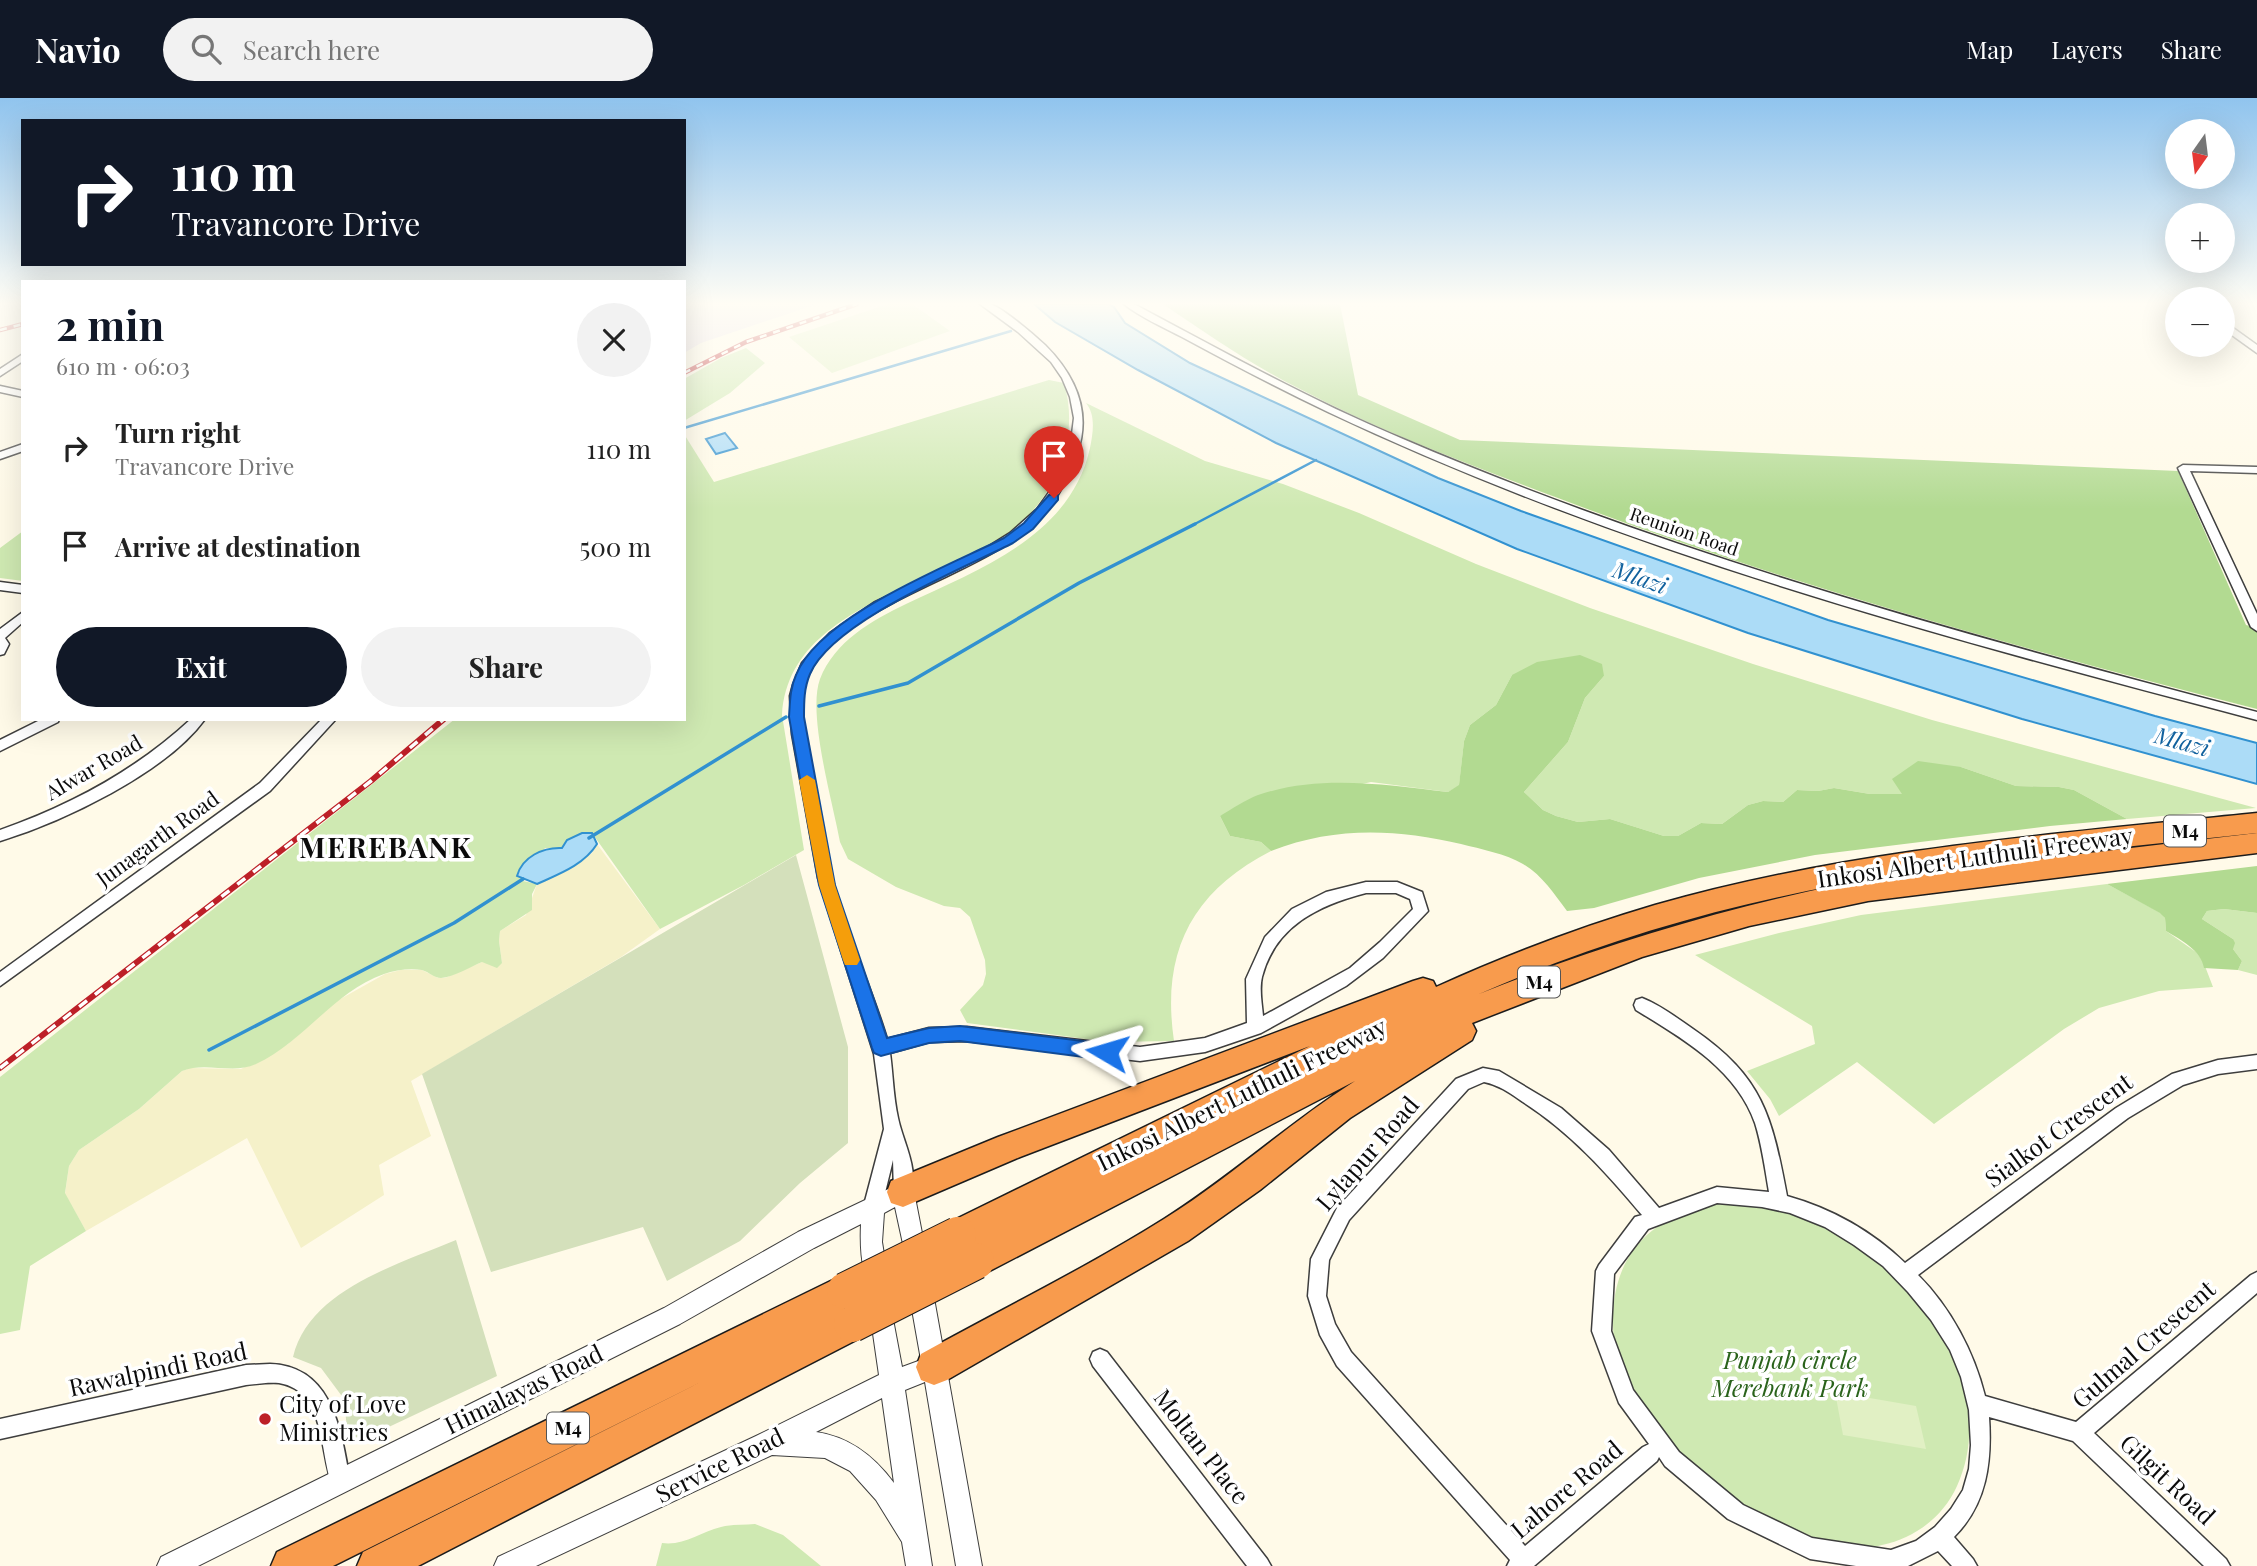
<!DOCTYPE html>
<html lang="en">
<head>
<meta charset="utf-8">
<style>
  :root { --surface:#fff; --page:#f2f2f2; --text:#222; --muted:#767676; --accent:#111827 }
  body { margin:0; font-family:"Playfair Display",serif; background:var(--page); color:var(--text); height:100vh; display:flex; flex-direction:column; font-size:26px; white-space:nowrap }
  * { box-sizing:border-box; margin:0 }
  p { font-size:23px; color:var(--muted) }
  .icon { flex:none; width:38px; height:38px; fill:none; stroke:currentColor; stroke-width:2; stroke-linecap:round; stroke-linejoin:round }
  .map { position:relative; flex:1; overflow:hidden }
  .drawer { position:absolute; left:21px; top:182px; width:665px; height:441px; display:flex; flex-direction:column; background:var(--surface); border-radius:0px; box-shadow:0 7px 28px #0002 }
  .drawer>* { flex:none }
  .hud { position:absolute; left:21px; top:21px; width:665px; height:147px; border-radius:0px; box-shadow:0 7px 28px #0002; background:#111827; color:#fff; overflow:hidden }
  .needle { width:46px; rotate:194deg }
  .fabs { position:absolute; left:2165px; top:21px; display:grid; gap:14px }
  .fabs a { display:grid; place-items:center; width:70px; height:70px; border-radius:50%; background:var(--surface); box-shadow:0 7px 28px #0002; font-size:35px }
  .pin { position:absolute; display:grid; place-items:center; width:60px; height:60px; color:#fff; margin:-72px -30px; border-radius:50% 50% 50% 0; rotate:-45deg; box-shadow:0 0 7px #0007 }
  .pin .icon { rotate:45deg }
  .me { position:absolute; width:77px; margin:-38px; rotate:277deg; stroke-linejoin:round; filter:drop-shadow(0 0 5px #0008) }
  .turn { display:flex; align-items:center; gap:24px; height:147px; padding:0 35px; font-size:32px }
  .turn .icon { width:91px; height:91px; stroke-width:2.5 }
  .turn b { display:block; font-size:49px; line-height:60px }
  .round { display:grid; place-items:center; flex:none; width:74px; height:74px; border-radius:37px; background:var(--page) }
  .overview { display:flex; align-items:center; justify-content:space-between; height:119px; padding:0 35px }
  h1 { font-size:42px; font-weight:700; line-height:52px; color:var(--accent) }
  .action { display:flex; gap:14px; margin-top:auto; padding:14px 35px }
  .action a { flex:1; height:80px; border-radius:42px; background:var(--accent); color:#fff; font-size:28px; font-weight:700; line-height:80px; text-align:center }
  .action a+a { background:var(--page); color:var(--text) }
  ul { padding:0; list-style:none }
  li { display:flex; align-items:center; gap:21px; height:98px; padding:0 35px }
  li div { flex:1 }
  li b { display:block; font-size:26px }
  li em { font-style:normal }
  header { display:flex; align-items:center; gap:42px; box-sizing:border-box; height:98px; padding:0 35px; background:var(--accent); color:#fff }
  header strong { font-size:33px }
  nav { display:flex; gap:38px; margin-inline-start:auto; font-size:24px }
  .search { width:490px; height:63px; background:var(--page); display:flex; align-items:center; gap:18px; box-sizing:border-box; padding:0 24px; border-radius:38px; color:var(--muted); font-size:26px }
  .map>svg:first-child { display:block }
</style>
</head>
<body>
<header>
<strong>Navio</strong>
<div class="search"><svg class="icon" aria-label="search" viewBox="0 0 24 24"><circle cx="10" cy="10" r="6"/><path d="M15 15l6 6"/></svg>Search here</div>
<nav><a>Map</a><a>Layers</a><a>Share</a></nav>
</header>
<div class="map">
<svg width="2257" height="1468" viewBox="0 0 2257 1468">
  <rect width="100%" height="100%" fill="#fffae8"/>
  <path fill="#e9deea" d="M684 206H817L701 245 684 255Z"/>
  <path fill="#f5f1c9" d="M597 746 660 831 621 859 411 983 431 1038 379 1067 384 1097 301 1150 247 1040 86 1133 65 1096 69 1068 79 1052 139 1011 182 973 190 970 241 971 288 946 335 904 385 876 401 872H422L438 880H445L482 864 502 865 499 843 500 833 526 817 537 786 558 777 592 755Z"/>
  <path fill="#cfe9b2" d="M746 250 765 265 730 295 684 323V281L721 260Z
    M1049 282 1064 285C1083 349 1047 415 991 447 962 461 933 475 904 489 848 516 786 547 782 617L804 752 744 787 660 831 592 735 562 750H545L523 783 537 786 532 796V812L500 833 499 843 502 865 497 870 482 864C470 869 454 879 441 880 434 880 429 874 422 872 410 870 395 872 384 876 333 894 304 944 256 966 232 977 206 963 182 973L139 1011 79 1052 69 1068 65 1095 86 1133 30 1168 20 1232 0 1236V979L455 621H684V336L714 384Z
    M1086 305 1205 363 1283 386 1359 415 1476 466 1590 510 1753 566 1932 622 2256 710 2127 721 2074 692 2059 689 2016 688 1961 669 1903 696H1870L1834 690 1818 693 1797 692 1783 704 1763 703 1748 707 1722 726 1701 725 1678 738H1664L1610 721 1578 724 1556 718 1543 712 1524 694 1568 644 1585 600 1604 578 1512 577 1496 607 1470 627 1464 643 1459 688 1448 694 1371 684 1220 718 1230 738 1261 744 1271 753C1191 794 1161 855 1174 943L1108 944 967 925 960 912 983 887 986 876 985 862 970 819 960 810 944 808 896 789 848 761 840 744C833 705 807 616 820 581 835 543 871 523 906 506 979 471 1070 439 1090 350 1093 335 1096 317 1086 305Z
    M23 433V483L0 480V450Z
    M2107 786 2161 815 2165 820 2166 833 2196 854 2203 863 2213 889 2159 893 2099 910 2064 931 1934 1026 1857 964 1779 1018 1770 1001 1747 973 1815 946 1812 928 1695 857 1779 835 1861 817Z
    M2224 811 2257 815V877L2238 872 2242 863 2233 851V841L2202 821 2207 813Z
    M1720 1105C1755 1105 1794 1111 1826 1128 1911 1174 2003 1287 1957 1388 1943 1419 1915 1440 1882 1447 1877 1448 1871 1450 1866 1450 1854 1451 1778 1438 1769 1433 1744 1420 1718 1394 1695 1376 1685 1368 1669 1359 1661 1349 1651 1337 1645 1318 1638 1304 1632 1292 1624 1279 1619 1265 1614 1252 1613 1236 1613 1222 1613 1153 1655 1116 1720 1105Z
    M755 1426 783 1437 821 1468H656L662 1445C684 1448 700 1434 721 1429 732 1426 744 1427 755 1426Z"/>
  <path fill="#b2da91" d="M1163 206H1340L1358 297 1460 342 2178 373 2246 527 2257 530V611C2021 550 1786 487 1558 400 1470 367 1381 334 1298 290 1250 266 1207 236 1163 206Z
    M1580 557 1602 566 1604 578 1585 600 1568 644 1524 694 1543 712 1556 718 1578 724 1610 721 1664 738H1678L1701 725 1722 726 1748 707 1763 703 1783 704 1797 692 1818 693 1834 690 1870 696H1902L1892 681 1918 663 1961 669 2016 688 2059 689 2074 692 2127 721 2050 728 1815 757 1699 780 1594 810 1567 813C1554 796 1542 777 1523 766 1506 756 1481 751 1461 746 1396 731 1335 728 1271 753L1261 744 1230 738 1220 718C1232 711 1245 702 1258 697 1321 676 1385 687 1448 694L1459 687 1464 643 1470 627 1496 607 1512 577 1537 564Z
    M2257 768V815L2224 811 2207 813 2202 821 2233 841 2235 845 2233 851 2242 863 2238 872 2204 870C2201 852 2181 842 2166 833L2165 820 2160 815 2107 786Z"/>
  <path fill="#d4e0bb" d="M796 757 848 949V1045L800 1085 740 1143 667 1183 643 1129 491 1174 422 976Z
    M456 1142 497 1278 359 1343 348 1341 344 1301 321 1270 293 1259C309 1191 400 1166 456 1142Z"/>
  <path fill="#e1f0c4" d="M888 206H912L950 233 832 275 789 239Z
    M1835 1294 1916 1308 1926 1351 1843 1337Z"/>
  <path fill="#acdcf7" stroke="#3191d0" stroke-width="2" d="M1034 206H1108L1114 209 1125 225 1190 265 1438 380 1521 413 1828 522 2155 618 2257 645V686L2022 621 1748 535 1517 451 1276 345 1138 272 1055 224Z
    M725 335 737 350 716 356 706 341Z
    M582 735H592L597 746C584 767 559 776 537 786L517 778C522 759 543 749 562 750L567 742Z"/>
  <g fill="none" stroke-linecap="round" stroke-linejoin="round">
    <path stroke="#3191d0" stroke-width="2.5" d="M684 330 1011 233
      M1191 428 1316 362"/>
    <path stroke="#3191d0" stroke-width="3.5" d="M819 608 908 585 1079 485 1195 426
      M589 740 786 619
      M209 952 454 825 523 781"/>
    <defs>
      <path id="minor" d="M980 206C982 206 987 205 990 206 1003 210 1034 237 1045 247 1075 277 1092 314 1077 356 1069 378 1060 398 1044 416 989 479 831 506 806 583 797 612 807 644 812 672 820 719 827 766 841 812 855 856 874 897 887 941L929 930 967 929 1140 949 1205 940 1247 925 1246 881 1265 839 1292 811 1326 794 1366 784H1397L1422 794 1428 813 1383 860 1346 888 1261 935 1205 954 1140 963 967 943 929 944 890 955C893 976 893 998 898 1020 903 1045 921 1074 909 1100L903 1102 897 1100 894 1094 893 1062 882 1107 879 1113 873 1115 867 1113 864 1107 884 1031 874 956 818 780 792 636 790 598 793 587 802 565 830 535 875 504 978 455 1010 435 1037 411 1057 383 1071 344 1074 320 1070 299 1062 280 1051 264 1018 234ZM1366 795H1396L1410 801 1413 811 1380 844 1350 870 1263 918C1262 906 1259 891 1262 879 1275 828 1319 807 1366 795Z
        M1124 206H1134C1222 253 1310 302 1403 341 1679 459 1967 538 2257 614V622C1941 539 1624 454 1328 314 1278 290 1230 265 1182 239 1163 229 1140 219 1124 206Z
        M2222 222 2257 247V255L2222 230Z
        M23 256V263L0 278V271Z
        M0 288 23 293V299L0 294Z
        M23 346V353L0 361V354Z
        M2183 367 2257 369V375L2190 373 2257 516V533L2251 529 2178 370Z
        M0 484 23 487V495L0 492Z
        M23 514V524L5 540 9 546 4 556 0 557V531Z
        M42 621H59L58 624 0 653V642Z
        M191 621H205C166 675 62 724 0 743V732C71 707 135 673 191 621Z
        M322 621H336L270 693 0 888V874L260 685Z
        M1642 900C1660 907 1677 920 1693 931 1763 979 1772 1018 1787 1098 1830 1110 1872 1133 1905 1165L2116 1010 2172 976 2218 962 2257 957V971L2218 976 2183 987 2128 1020 1918 1177C1951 1210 1974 1254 1985 1298L2076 1324 2251 1177 2257 1174V1195L2094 1335 2226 1461 2230 1468H2204L2073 1343 1989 1319C1992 1364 1987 1406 1954 1439L1973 1461 1977 1468H1952L1938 1453 1908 1468H1856L1810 1461 1728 1421 1665 1368 1659 1359 1657 1363 1534 1468H1507L1510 1462 1337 1268 1320 1237 1308 1198 1311 1161 1337 1110 1456 981 1483 970 1499 973 1561 1010 1609 1052 1659 1110 1717 1089 1769 1094C1765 1071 1762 1047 1755 1025 1736 971 1682 940 1636 912L1634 907 1636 902ZM1484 984C1499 987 1510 995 1523 1004 1570 1034 1606 1074 1642 1117L1635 1119 1599 1167 1596 1173 1592 1233 1619 1305 1649 1346 1643 1349 1525 1448 1351 1254 1335 1226 1326 1198 1329 1162 1349 1122 1468 991ZM1717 1105 1762 1109 1790 1115 1825 1129 1854 1147 1883 1168 1908 1194 1931 1222 1950 1252 1961 1279 1969 1312 1971 1347 1969 1371 1963 1392 1951 1411 1935 1429 1916 1443 1891 1452 1812 1440 1743 1407 1679 1354 1633 1292 1611 1233 1614 1176 1648 1131Z
        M1100 1251 1107 1254 1267 1461 1271 1468H1247L1093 1268 1090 1261 1093 1254Z
        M270 1266C333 1268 341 1333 350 1382L347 1389 340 1392 333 1389C319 1356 327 1293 279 1285 268 1284 257 1286 246 1287L0 1341V1321L246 1267Z"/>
      <path id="tertiary" d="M903 1084 911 1087 914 1094 927 1161 924 1169 916 1172 908 1169 895 1109 884 1115 882 1144 888 1181 885 1189 877 1192 869 1189C861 1170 860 1147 861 1126L814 1150 680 1226 198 1468H157L161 1459 664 1210 798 1134Z
        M920 1178 928 1181 932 1189 982 1468H956L925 1284 905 1292 932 1468H906L902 1444 876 1402 850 1373 825 1360 772 1357 536 1468H494L498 1459 756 1338 879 1277 869 1208 873 1200 881 1196 889 1200 902 1269 921 1262 908 1189 912 1181ZM882 1300 894 1385C874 1358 850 1339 816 1334Z"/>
      <path id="motorway" d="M2257 715V735L2030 759 1886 779 2257 735V755L1868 803 1749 828 1642 859 1472 925 1476 933 1472 942 1350 1020 1260 1092 1188 1143 947 1282 934 1287 921 1282 916 1269 921 1256C1002 1211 1086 1170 1164 1121 1231 1079 1289 1025 1355 983L976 1180 964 1175 959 1163 964 1151 968 1149 958 1153 946 1148 941 1137 946 1126 1310 948 1020 1059 903 1109 891 1105 887 1094 891 1083 998 1039 1413 883 1423 880 1433 883 1436 889C1507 857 1580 829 1655 807 1850 751 2055 736 2257 715ZM1838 787C1715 813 1596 849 1479 896 1595 845 1714 810 1838 787Z
        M845 1176 857 1181 862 1193 857 1205 845 1211 852 1208 864 1214 870 1226 864 1238 418 1468H357L363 1454 705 1282 333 1468H271L277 1454Z"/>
    </defs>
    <use href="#minor" stroke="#3e3e3e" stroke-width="3"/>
    <use href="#tertiary" stroke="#3e3e3e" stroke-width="2"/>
    <use href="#motorway" stroke="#1c1c1c" stroke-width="3"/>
    <use href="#minor" fill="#fff" fill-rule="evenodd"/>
    <use href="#tertiary" fill="#fff" fill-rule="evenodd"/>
    <use href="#motorway" fill="#f89b4d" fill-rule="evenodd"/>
    <defs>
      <path id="rail-far1" d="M0 232 23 226
        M684 275 746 244 857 206"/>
      <path id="rail" d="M0 970 371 683 444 621"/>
    </defs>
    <use href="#rail-far1" stroke="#bd2028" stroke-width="4.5"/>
    <use href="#rail" stroke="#bd2028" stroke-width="6"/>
    <use href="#rail-far1" stroke="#fff" stroke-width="2.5" stroke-dasharray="7" stroke-linecap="butt"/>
    <use href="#rail" stroke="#fff" stroke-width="3.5" stroke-dasharray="10" stroke-linecap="butt"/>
    <defs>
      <path id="motorway-bridge" d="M845 1193 958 1137
        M852 1226 976 1163"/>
    </defs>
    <use href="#motorway-bridge" stroke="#1c1c1c" stroke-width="38" stroke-linecap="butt"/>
    <use href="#motorway-bridge" stroke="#f89b4d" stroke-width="36"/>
  </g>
  <linearGradient id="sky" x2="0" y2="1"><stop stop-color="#90c4ee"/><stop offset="0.5" stop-color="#fffdf5"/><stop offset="1" stop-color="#fffdf5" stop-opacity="0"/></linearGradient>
  <rect width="2257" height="411" fill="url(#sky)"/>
  <path fill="#1a73e8" stroke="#114b97" stroke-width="2" d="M1054 396 1058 397V402L1033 431 1013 445C962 471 832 524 810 576 804 590 804 604 804 619L835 787 887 940 929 930 960 928 1107 946 1113 948 1116 954 1113 960 1107 962 960 943 929 945 881 958 874 955 872 950 819 787 789 619C790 604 790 590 796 577 819 518 948 468 1004 440L1024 425 1049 397Z"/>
  <path fill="#f59e0b" d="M807 677 815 682 835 787 860 862 857 867H845L843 862 819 787 799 682Z"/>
  <circle fill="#bd2028" stroke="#fff" stroke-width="2.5" cx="265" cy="1321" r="7"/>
  <g text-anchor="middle" stroke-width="7" stroke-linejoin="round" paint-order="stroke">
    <g font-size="18" fill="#0b0b0b" stroke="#fff">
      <text transform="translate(1684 434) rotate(19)" y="6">Reunion Road</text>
    </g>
    <g fill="#fff" stroke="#545454" stroke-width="2">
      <rect x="2164" y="717.5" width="42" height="31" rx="5"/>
      <rect x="1518" y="868.5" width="42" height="31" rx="5"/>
      <rect x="547" y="1314.5" width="42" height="31" rx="5"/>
    </g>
    <g font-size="19" font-weight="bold" fill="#0b0b0b">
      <text x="2185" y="740">M4</text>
      <text x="1539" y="891">M4</text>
      <text x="568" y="1337">M4</text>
    </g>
    <g font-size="21" fill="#0b0b0b" stroke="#fff">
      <text transform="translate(94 670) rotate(-30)" y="7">Alwar Road</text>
      <text transform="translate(158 741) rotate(-36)" y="7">Junagarth Road</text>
    </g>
    <g font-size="23" font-style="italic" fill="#12629e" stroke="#fff">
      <text transform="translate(1640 480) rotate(19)" y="8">Mlazi</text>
      <text transform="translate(2182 644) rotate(15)" y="8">Mlazi</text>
    </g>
    <g font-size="24" fill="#0b0b0b" stroke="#fff">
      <text transform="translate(1975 760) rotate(-8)" y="8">Inkosi Albert Luthuli Freeway</text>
      <text transform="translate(1242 997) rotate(-26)" y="8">Inkosi Albert Luthuli Freeway</text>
      <text transform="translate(2059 1033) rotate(-36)" y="8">Sialkot Crescent</text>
      <text transform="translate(1368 1056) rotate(-49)" y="8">Lylapur Road</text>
      <text transform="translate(2144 1247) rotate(-41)" y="8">Gulmal Crescent</text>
      <text transform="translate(158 1272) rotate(-12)" y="8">Rawalpindi Road</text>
      <text transform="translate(524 1292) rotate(-26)" y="8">Himalayas Road</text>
      <text transform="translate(1201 1349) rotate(52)" y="8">Moltan Place</text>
      <text transform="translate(720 1368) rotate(-26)" y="8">Service Road</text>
      <text transform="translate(2167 1382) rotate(43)" y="8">Gilgit Road</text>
      <text transform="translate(1567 1392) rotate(-40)" y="8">Lahore Road</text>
    </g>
    <g font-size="24" font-style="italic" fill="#2a631b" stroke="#fff">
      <text x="1790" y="1271">Punjab circle<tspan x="1790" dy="28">Merebank Park</tspan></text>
    </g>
    <g font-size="24" fill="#0b0b0b" stroke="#fff" text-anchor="start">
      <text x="279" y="1315">City of Love<tspan x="279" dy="28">Ministries</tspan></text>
    </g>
    <g font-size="28" font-weight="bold" letter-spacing="2" fill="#0b0b0b" stroke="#fff">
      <text x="386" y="760">MEREBANK</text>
    </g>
  </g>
</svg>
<div class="fabs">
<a><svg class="needle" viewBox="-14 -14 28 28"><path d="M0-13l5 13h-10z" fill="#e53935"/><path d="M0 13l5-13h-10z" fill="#767676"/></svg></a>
<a>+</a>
<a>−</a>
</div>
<div class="pin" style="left:1054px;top:400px;background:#d93025"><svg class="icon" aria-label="arrive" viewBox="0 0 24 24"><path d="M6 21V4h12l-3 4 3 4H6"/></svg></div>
<svg class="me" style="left:1107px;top:954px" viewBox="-20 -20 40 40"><path d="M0-17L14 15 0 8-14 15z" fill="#1a73e8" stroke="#fff" stroke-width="4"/></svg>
<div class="hud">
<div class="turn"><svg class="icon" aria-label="right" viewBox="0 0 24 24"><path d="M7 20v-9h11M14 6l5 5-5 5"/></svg><div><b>110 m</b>Travancore Drive</div></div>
</div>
<section class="drawer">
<div class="overview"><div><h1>2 min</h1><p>610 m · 06:03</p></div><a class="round"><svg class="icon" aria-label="close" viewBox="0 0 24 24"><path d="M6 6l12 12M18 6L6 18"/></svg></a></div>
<ul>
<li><svg class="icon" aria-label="right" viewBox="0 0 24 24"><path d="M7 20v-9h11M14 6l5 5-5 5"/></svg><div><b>Turn right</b><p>Travancore Drive</p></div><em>110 m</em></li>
<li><svg class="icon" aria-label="arrive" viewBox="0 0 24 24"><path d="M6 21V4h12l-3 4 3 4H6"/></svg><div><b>Arrive at destination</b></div><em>500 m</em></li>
</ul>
<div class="action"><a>Exit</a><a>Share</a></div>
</section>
</div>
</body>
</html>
